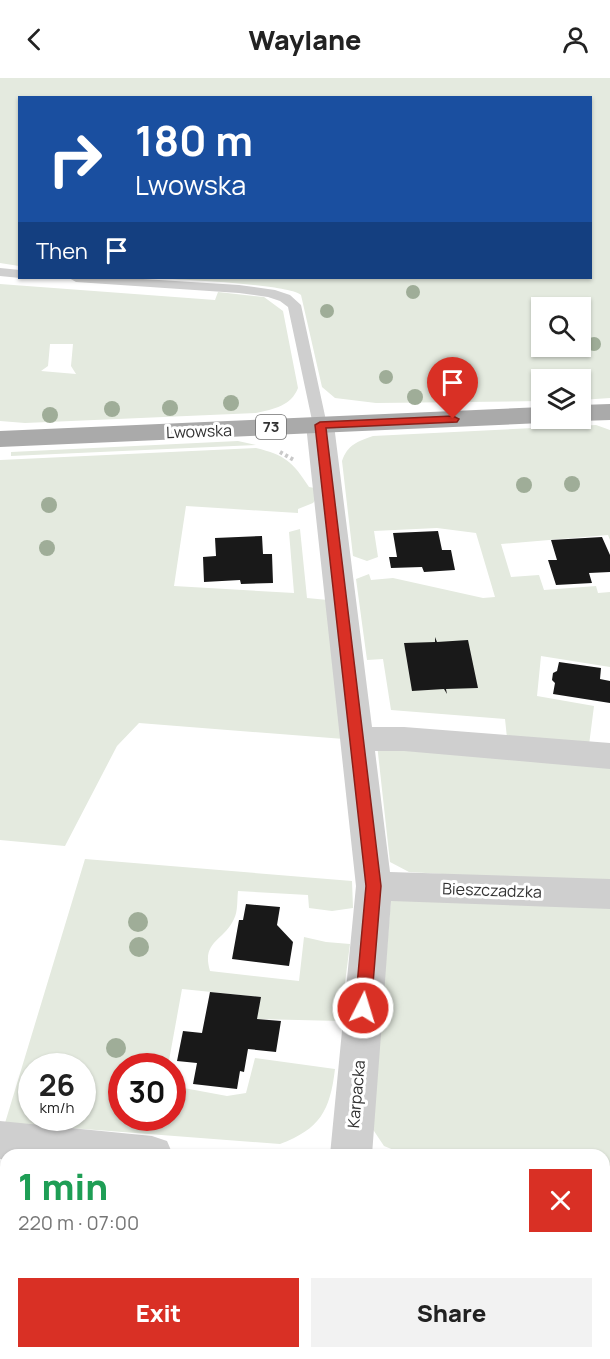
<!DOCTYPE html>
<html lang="en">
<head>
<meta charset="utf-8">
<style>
  :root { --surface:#fff; --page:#f2f2f2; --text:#222; --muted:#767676; --accent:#d93025 }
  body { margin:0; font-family:Manrope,sans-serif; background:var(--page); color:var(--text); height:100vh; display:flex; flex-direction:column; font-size:22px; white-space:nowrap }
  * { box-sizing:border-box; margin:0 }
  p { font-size:20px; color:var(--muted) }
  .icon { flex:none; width:33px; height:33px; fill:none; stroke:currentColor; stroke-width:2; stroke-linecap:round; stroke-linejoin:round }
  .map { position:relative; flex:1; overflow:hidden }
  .details { position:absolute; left:0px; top:1071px; width:610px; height:210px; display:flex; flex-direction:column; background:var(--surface); border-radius:18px 18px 0 0; box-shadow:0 2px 4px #0004 }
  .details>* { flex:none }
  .banner { position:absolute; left:18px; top:18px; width:574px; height:183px; border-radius:0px; box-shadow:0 2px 4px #0004; background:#1a4fa0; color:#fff; overflow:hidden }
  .buttons { position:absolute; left:531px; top:219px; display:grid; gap:12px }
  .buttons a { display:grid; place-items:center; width:60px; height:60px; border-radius:0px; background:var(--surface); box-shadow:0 2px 4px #0004; font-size:30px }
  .speed { position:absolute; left:18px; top:975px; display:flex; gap:12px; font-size:30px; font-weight:700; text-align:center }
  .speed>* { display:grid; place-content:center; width:78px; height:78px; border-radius:50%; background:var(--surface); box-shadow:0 2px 4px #0004; line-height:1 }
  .speed small { font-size:15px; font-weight:400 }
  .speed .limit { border:9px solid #d22; background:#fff; color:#111 }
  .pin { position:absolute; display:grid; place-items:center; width:51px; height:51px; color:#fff; margin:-62px -26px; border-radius:50% 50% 50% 0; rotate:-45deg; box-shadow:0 0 6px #0007 }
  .pin .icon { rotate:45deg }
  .me { position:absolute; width:66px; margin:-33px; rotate:5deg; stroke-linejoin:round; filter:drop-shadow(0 0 4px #0008) }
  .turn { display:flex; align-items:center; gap:21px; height:126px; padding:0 18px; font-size:27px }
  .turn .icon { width:78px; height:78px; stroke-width:2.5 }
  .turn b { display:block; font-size:42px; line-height:51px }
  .then { display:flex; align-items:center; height:57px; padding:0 18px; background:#0003; gap:12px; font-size:22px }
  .round { display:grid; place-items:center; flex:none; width:63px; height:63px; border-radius:0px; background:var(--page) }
  .summary { display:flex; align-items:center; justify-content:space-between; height:102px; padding:0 18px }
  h1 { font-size:36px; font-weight:800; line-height:45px; color:#1e9e55 }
  .primary-button { display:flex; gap:12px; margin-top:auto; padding:12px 18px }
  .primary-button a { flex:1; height:69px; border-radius:0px; background:var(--accent); color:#fff; font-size:24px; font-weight:800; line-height:69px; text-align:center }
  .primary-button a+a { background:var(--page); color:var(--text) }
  header { display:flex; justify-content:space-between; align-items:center; height:78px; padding:0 18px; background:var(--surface); font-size:27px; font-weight:800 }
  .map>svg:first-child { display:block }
</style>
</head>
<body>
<header><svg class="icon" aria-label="back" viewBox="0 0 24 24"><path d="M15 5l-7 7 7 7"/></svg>Waylane<svg class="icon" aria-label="person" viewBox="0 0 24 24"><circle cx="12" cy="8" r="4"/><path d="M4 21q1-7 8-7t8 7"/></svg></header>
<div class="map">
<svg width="610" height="1281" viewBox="0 0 610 1281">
  <rect width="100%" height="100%" fill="#fff"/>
  <path fill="#e4eadf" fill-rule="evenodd" d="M0 0H610V320L581 322 580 302H542L541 323 376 325 335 320 322 309 301 217C290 206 173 201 149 200H591V20H20L19 188 0 185ZM542 230H580V268H542Z
    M0 206 215 222 218 214 264 219 283 233 298 310C291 328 274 331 256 335L25 345 0 343ZM50 266H73L71 288 76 296 41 293 48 288Z
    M596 347 610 352V462L608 457 501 466 511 499 539 497 544 512 596 508 598 515 610 514V589L541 578 537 618 594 628 589 667 507 660 505 641 391 632 383 581 367 582 356 501 369 496 371 502 393 500 483 520 495 519 476 455 437 450 374 453 378 479 367 483 353 478 342 383C348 366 357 364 373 358Z
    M238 363 256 367 11 378V374Z
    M256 370C285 377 293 384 309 409L315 410 317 420 313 425 298 431V435L186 428 174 508 294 515 289 454 300 451 307 520 328 522 344 661 139 645 117 668 65 768 0 762V382Z
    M377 666 610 685V806L409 794 390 784Z
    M85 781 352 803 353 830 332 833 309 830 308 817 238 813C237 821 238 834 234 841 224 863 201 863 210 893L299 903 304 859 326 864 350 866 340 943 257 941 260 919 182 911 168 988H122V1040H172L173 1008 227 1018 246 1015 255 980 335 991C330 1033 320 1051 280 1066L5 1045ZM32 988H82V1040H32Z
    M391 821 610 824V1088L605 1087 604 1077H406L384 1068 372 1050Z
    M605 1133 610 1134V1281H503V1275H604Z
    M0 1207 6 1208V1275H145L144 1281H0Z"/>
  <path fill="#191919" d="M438 453 442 472H451L455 492 424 494 422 489 391 490 389 479H397L393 455Z
    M262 458 263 476H272L273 505 241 506 240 502 204 504 203 479 216 478 215 460Z
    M602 459 610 477V494L589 495 592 505 556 507 548 482H557L551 462Z
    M435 559 437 564 468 562 478 610 446 611 447 616 444 611 412 613 404 565 435 564Z
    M559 584 601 590 600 601 610 603V625L553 616 555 605 552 602 553 595 557 593Z
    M246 826 280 829 277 847 293 864 289 888 232 881 239 842H243Z
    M210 914 261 919 257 941 281 943 276 974 248 971 244 994 240 993 237 1011 193 1006 197 985 177 983 183 953 202 955Z
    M0 1132 6 1133V1193L0 1192Z
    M160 1275H217L216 1281H149L150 1276 160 1278Z
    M425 1275H471L492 1281H425Z"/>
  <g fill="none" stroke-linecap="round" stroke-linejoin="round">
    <path stroke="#c9c9c9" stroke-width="4" stroke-dasharray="3 3" stroke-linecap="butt" d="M280 374 294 382"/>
    <path fill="#cfcfcf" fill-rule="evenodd" d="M0 190 20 192V200H22H20L0 198Z
      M69 200H127L239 207 275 212 290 217 301 227 327 347 320 351 313 347 288 229 280 223 268 219 239 215 76 204Z"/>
    <path fill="#cfcfcf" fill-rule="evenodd" d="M320 339 330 341 334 347 372 649H404L610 665V691L404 673H375L390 794 610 801V831L391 823 372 1077H330L356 808 306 347 310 341Z
      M0 1043 152 1058 167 1063 173 1077H6V1082L0 1081Z
      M604 1097 610 1098V1138L604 1137Z
      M309 1275H355L354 1281H308Z"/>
    <path fill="#aaa" fill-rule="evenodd" d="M610 326V342L580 343 570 340H580V327Z
      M542 329V340H553L552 343 542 345 0 369V353Z"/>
  </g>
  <g fill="#9fad98">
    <circle cx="413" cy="214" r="7"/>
    <circle cx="327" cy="233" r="7"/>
    <circle cx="594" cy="266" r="7"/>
    <circle cx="465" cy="291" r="7"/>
    <circle cx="386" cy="299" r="7"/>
    <circle cx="444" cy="318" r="8"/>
    <circle cx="415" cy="319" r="8"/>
    <circle cx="231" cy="325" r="8"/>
    <circle cx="170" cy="330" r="8"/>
    <circle cx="112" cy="331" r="8"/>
    <circle cx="50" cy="337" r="8"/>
    <circle cx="572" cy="406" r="8"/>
    <circle cx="524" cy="407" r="8"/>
    <circle cx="49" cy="427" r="8"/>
    <circle cx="47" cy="470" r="8"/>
    <circle cx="138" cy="844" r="10"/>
    <circle cx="139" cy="869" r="10"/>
    <circle cx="116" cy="970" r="10"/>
  </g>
  <path fill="#d93025" stroke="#8d1f18" stroke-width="1.5" d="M453 338 459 341 457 344 326 350 381 808 371 930 369 934 363 936 358 934 355 930 366 808 315 347 320 344Z"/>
  <g text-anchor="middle" stroke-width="6" stroke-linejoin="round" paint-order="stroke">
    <rect fill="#fff" stroke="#707070" stroke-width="1.5" x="256" y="337" width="30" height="24" rx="4.5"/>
    <g font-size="15" font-weight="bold" fill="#323232">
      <text x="271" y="354">73</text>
    </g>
    <g font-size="16" fill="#323232" stroke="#fff">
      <text transform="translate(199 353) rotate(-2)" y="6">Lwowska</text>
      <text transform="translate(492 812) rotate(2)" y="6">Bieszczadzka</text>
      <text transform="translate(356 1016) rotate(-85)" y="6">Karpacka</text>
    </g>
  </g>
</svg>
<div class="buttons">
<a><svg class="icon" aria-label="search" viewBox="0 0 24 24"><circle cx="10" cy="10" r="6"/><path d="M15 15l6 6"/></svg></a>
<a><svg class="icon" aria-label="layers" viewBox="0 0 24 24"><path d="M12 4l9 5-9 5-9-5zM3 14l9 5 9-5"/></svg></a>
</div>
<div class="speed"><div>26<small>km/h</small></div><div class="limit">30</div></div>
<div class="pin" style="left:453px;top:341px;background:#d93025"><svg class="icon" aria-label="arrive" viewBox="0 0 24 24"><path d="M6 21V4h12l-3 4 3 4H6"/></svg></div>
<svg class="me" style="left:363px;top:930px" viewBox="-20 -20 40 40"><circle r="17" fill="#d93025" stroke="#fff" stroke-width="3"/><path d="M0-11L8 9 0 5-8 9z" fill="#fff"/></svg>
<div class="banner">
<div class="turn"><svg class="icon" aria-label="right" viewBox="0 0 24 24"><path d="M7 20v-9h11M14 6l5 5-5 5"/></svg><div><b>180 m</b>Lwowska</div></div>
<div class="then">Then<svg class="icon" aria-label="arrive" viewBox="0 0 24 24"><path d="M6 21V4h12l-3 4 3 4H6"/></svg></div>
</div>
<section class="details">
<div class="summary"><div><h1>1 min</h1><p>220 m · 07:00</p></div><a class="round" style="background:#d93025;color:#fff"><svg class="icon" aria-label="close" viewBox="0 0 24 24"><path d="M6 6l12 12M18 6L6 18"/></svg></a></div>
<div class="primary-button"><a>Exit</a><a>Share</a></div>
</section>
</div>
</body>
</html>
